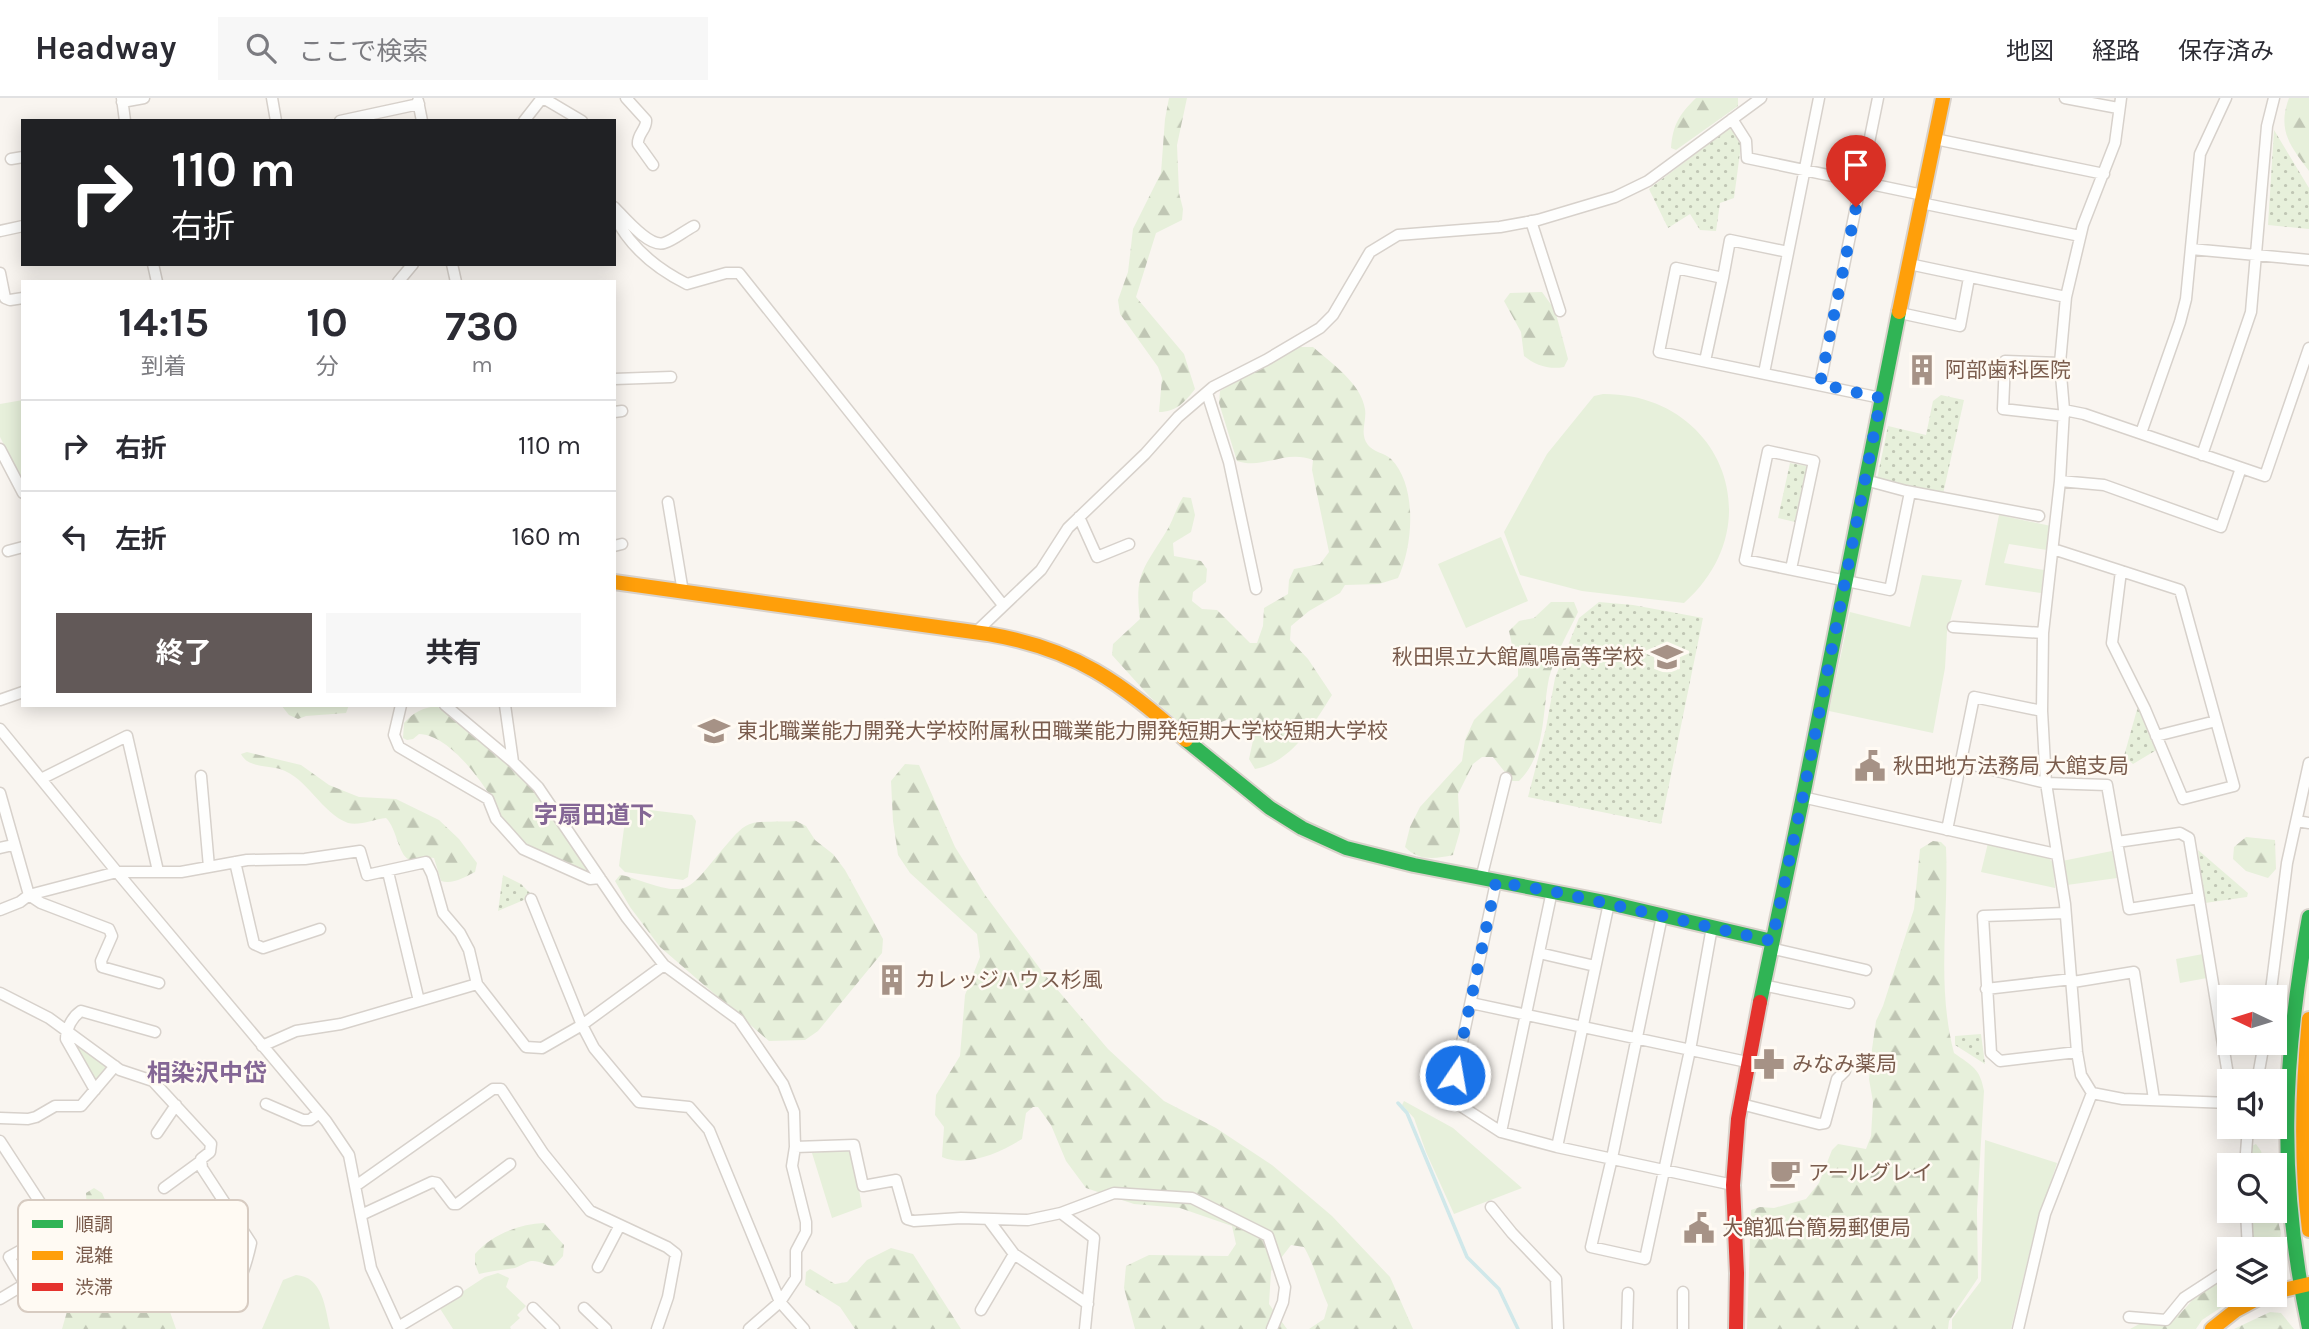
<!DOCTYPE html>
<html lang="ja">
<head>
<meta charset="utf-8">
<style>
  :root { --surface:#fff; --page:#f7f7f7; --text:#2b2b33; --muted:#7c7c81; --line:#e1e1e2; --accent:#625958 }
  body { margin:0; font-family:Karla,"Noto Sans JP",sans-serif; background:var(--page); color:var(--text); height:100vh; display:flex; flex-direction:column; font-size:26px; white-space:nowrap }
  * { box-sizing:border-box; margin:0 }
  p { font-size:23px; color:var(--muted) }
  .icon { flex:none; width:38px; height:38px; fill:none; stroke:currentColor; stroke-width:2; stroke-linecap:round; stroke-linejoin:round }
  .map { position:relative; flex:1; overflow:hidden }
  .panel { position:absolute; left:21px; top:182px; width:595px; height:427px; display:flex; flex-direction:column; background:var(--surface); border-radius:0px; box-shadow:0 4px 18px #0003 }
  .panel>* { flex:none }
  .guide { position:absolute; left:21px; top:21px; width:595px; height:147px; border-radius:0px; box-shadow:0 4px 18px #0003; background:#202124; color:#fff; overflow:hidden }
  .needle { width:46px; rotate:274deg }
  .fabs { position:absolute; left:2217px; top:887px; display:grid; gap:14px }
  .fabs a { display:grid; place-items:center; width:70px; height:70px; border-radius:0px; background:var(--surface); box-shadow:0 4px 18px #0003; font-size:35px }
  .pin { position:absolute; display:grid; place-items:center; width:60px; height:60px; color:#fff; margin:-72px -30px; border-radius:50% 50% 50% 0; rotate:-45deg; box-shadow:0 0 7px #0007 }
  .pin .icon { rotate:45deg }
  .me { position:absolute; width:77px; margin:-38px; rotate:12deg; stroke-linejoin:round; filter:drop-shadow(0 0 5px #0008) }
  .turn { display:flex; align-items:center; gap:24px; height:147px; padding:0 35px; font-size:32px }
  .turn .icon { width:91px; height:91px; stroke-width:2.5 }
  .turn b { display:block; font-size:49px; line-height:60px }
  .eta { display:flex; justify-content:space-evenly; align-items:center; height:119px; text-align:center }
  .eta b { font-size:42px; font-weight:700; line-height:49px }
  .button { display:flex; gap:14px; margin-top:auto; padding:14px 35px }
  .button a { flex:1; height:80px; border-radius:0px; background:var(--accent); color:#fff; font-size:28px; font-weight:700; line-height:80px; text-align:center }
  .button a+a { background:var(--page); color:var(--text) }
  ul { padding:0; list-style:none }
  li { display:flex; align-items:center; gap:21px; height:91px; padding:0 35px; border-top:2px solid var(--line) }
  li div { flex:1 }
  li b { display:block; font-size:26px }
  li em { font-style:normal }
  header { display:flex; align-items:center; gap:42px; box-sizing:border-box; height:98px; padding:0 35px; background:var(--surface); border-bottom:2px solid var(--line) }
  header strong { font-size:33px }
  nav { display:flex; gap:38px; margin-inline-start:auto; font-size:24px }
  .search { width:490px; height:63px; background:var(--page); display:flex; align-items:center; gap:18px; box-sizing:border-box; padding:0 24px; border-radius:0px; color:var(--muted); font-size:26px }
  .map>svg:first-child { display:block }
</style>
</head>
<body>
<header>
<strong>Headway</strong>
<div class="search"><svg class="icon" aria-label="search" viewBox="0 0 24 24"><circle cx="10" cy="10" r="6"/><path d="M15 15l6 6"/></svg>ここで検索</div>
<nav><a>地図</a><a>経路</a><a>保存済み</a></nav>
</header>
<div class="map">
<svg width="2309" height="1231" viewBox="0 0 2309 1231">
  <defs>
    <pattern id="forest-firs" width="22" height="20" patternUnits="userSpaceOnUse" patternTransform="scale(1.75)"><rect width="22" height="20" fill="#e7f0db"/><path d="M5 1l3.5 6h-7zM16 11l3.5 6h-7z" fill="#c0c6b4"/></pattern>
    <pattern id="park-dots" width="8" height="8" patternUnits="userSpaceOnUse" patternTransform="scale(1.75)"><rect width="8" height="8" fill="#e7f0db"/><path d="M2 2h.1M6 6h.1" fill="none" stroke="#c0c6b4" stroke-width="1.8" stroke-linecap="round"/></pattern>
  </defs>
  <rect width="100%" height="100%" fill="#f9f5f0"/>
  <path fill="#e7f0db" d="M1603 296C1720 295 1774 425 1684 505L1582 493 1520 477 1504 434 1547 356 1594 298Z
    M23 302V385L0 339V306Z
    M1999 417 2051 428 2047 452 2009 446 2004 465 2044 472 2041 495 1985 487Z
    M1501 439 1528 503 1466 530 1438 466Z
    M1922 477 1962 482 1947 534 1945 570 1933 635 1829 613 1850 514 1910 529Z
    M632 710 692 717 696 723 688 779 683 782 625 774 619 768 626 715Z
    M1988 745 2046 757 2053 765 2055 790 1981 774Z
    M2112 753 2117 780 2067 787 2062 763Z
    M2203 856 2207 880 2180 885 2176 861Z
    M80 945 107 966V971L96 986 74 950Z
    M1404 1003 1453 1030 1522 1090 1454 1116 1426 1054 1414 1020 1402 1007Z
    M1985 1042 2057 1065 2033 1140 2011 1231H1952V1221L1981 1183Z
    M846 1052 853 1056 862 1109 832 1120 812 1055Z
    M498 1175 509 1180 506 1189 526 1208 517 1217 520 1220 510 1229 511 1231H453L439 1209 485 1179Z
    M296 1177C323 1179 325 1209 330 1231H262L283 1182Z"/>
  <path fill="url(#forest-firs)" d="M1169 0H1187L1177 47 1179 95 1183 111 1182 122 1156 135 1136 199 1184 256 1195 291C1185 304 1176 314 1159 314L1162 280 1158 269 1120 216 1118 202 1128 174 1133 131 1161 75 1165 21Z
    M1696 0H1738V8L1676 52 1671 50C1673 26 1679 17 1696 0Z
    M2289 0H2309V73C2290 48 2277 32 2289 0Z
    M1542 194 1555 212 1568 261 1564 269C1549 272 1535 267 1524 258L1521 234 1504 203 1510 195Z
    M1295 249H1313C1331 265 1361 285 1365 311 1367 324 1359 335 1368 347 1373 354 1385 355 1391 361 1418 388 1413 449 1398 480L1379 486 1345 487 1340 495 1309 513 1291 528 1290 542 1308 561 1332 597C1313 627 1292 664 1255 671L1249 661 1255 633 1247 622 1229 621 1206 630 1185 629 1150 599 1112 557 1113 546 1140 521C1134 476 1144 470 1166 434 1173 423 1176 410 1183 399L1191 400 1195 417 1191 434 1173 445 1174 458 1201 463 1207 471 1206 484 1193 494 1192 503 1202 511 1217 512 1250 545H1257L1263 528 1264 510 1288 496 1289 482 1294 471 1320 466 1329 454 1312 372 1313 362C1285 351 1264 372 1237 363L1219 305 1220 293Z
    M1551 504H1574L1578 514C1568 535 1555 557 1549 580 1542 614 1546 657 1519 683H1512L1493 659H1482L1473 666 1458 696 1460 733 1453 757C1435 761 1418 763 1405 749L1410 729 1420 709 1462 663 1465 642 1474 622 1518 578V552L1512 547 1509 533 1519 523 1534 520Z
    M281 607H349L346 615 306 618 298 621 289 617Z
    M437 608 529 683 591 771 587 777C563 765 532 754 512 735 503 726 499 712 493 702 478 678 448 637 419 636L413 641 407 642 403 640 404 625C414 614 422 610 437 608Z
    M247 654 301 667 329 687 359 699 396 701 439 722 459 741 477 765 475 774C465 779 452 787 441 783L434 760C426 759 419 763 411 762 399 761 397 730 386 720 374 721 360 728 348 725 321 715 308 680 280 671 267 667 248 670 241 656Z
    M905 666 919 667 955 749 985 797 1044 876 1108 951 1164 1003 1216 1030 1272 1067 1332 1118 1390 1179 1413 1231H1309L1324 1221 1328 1207C1319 1188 1315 1168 1304 1149L1291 1147 1271 1173 1269 1206 1287 1231H1135L1124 1190 1126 1168 1149 1157 1228 1158 1236 1146 1232 1128 1180 1110 1134 1106 1086 1090 1066 1063 1051 1027 1038 1009H1033L1026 1015 1022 1041C1001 1054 967 1070 942 1059L944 1029 935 1017 936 997 960 958 965 897 980 859 977 836 910 775 898 757 893 723 891 683Z
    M796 723 806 728 815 742 833 756 845 772 883 841 882 855 818 933 805 942 769 943 660 849 630 809 615 783 620 777 626 778C693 801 684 796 728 745 734 738 743 727 753 725 761 723 786 724 796 723Z
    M2246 739 2275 742 2276 771 2268 780 2246 773 2233 761 2234 749Z
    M1933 743 1941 744 1946 749C1949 819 1936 886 1954 955 1972 968 1980 970 1984 993L1977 1112 1978 1180 1949 1223 1948 1231H1747L1751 1112 1760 1109 1774 1110 1806 1101 1819 1085 1832 1052 1838 1046 1866 1051 1871 1038 1873 1004 1869 981 1872 951 1876 923 1883 908 1914 811 1920 751Z
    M2256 1046 2261 1053 2265 1067 2249 1068 2252 1048Z
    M94 1090 102 1095 121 1139 134 1148 137 1160V1180L139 1196 147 1213 161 1211 170 1214 176 1231H62L70 1203 79 1193 118 1172V1167C96 1147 87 1124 86 1095Z
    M2275 1111 2281 1135 2275 1169V1152L2252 1151 2250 1113H2275Z
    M544 1125 564 1147 563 1158 554 1168C546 1168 539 1162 531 1163 526 1164 520 1168 515 1170 503 1172 491 1173 479 1176L475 1166V1156C491 1137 519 1126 544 1125Z
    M891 1150 913 1156 961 1231H855L840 1209 805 1187 806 1174 810 1171 835 1186 847 1184 867 1162Z
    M2229 1176 2230 1197H2240L2202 1222 2196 1231H2130L2143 1224H2167L2180 1216 2196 1198Z
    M2270 1214 2281 1215 2294 1231H2234Z"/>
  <path fill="url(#park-dots)" d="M1731 29 1741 47 1734 100 1720 105 1716 133 1700 132 1690 116 1668 130 1649 91Z
    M2274 32 2309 90V131L2268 127Z
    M1941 297 1964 302 1943 396 1877 381 1888 328 1926 337 1933 303Z
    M1790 365 1807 368 1795 424 1778 420Z
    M1599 504 1633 507 1703 520 1661 726 1528 699 1546 630 1555 580 1579 520Z
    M2138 608 2158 651 2133 666 2124 658Z
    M2198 752 2248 795 2247 799 2205 805Z
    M503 777 521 786 533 798 498 813Z
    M1981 936 1985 966 1955 947V938Z"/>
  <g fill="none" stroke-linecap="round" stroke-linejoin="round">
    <path stroke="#d0e8ea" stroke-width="3.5" d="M1398 1005 1407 1015 1467 1159 1499 1191 1518 1231"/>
    <defs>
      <path id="street" d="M122 0 125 23
        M272 0 276 23
        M543 0 582 23
        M626 0 646 22C647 31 637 36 638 46L653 67
        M2065 0 2118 10
        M2121 0 2115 45 2083 127 2066 199 2060 265 2064 312 2060 383 2043 535 2042 613 2046 685 2065 806 2077 954 2081 977 2092 995 2123 1001 2230 1005
        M418 3 422 23
        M122 4 144 0
        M1732 21 1746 43 1747 60 1923 97
        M340 23 419 6
        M524 23 542 0
        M1935 41 2104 76
        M11 61 23 59
        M1921 105 2080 138
        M614 109C624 119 649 150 664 145 674 142 684 133 694 128
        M614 117C629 148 657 171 687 186L726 175H739L1003 507
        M1531 123 1560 213
        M0 133 23 128
        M2191 151 2309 162
        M1788 154 1730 142 1723 180 1676 170 1659 254 1881 300
        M153 166 157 184
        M452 166 456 184
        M1909 166 2066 199
        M0 175 5 200 10 202 23 200
        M398 184 413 166
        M1900 215 1960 228 1969 180
        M1705 263 1723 180
        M2060 265 2005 263 2003 311 2064 318
        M1764 275 1819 0
        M614 281 671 279
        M1820 286 1878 0
        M1207 295 1229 364 1256 491
        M2064 312 2084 316 2265 378 2309 250
        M614 314 622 313
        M2141 335 2180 224 2186 201 2200 56 2226 0
        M0 351 23 395
        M2202 357 2251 214 2267 28 2274 0
        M1865 382 1906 393 2039 418
        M2060 383 2104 387 2221 429 2241 370
        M668 404 683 494
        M1079 419 1097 459 1129 446
        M614 448 622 446
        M2053 451 2180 492 2234 688 2183 701 2145 611 2112 545 2121 473
        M8 453 23 449
        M1791 471 1814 363 1768 353 1745 462 1890 492 1910 394
        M1953 529 2043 535
        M976 534 1041 472 1068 430 1145 356 1178 319 1213 289 1266 262 1320 230 1333 217 1370 154 1398 137 1500 129 1538 122 1615 99 1648 83 1761 0
        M0 602 23 594
        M401 607 394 637 399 649 488 701 496 721 523 751 590 781 600 780
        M445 607 513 664 538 689 627 820 664 867 739 922 783 986 794 1014 795 1049 792 1068 806 1124V1134L796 1153V1180L780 1204 749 1231
        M505 607 513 664
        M0 631 117 774 326 1023 349 1057 371 1170 399 1231
        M2156 638 2216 623
        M1961 664 2046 685 2107 687 2117 744 2180 735 2189 740 2230 989
        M201 678 209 769
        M41 681 127 638 158 773
        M0 695 29 797 41 805 109 831 112 838 101 863 102 869 159 885
        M1802 699 2056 756
        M2297 723 2309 725
        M1947 732 1974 599 2042 613
        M2117 744 2129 811 2199 800
        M0 750 13 747
        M235 764 254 846 263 850 320 831
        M388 774 419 903
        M1481 781 1506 680
        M1496 784 1450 1001 1501 1034 1557 1049 1733 1087
        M531 801 582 927 594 950 639 1004 689 1009 709 1032 780 1204 804 1231
        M0 812 20 804 29 797 117 774H181L247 762 305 761 360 753 367 777 426 764 432 776 443 815 460 835 469 852 477 886 526 949 542 950 582 927 664 867
        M2065 815 1983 818 1991 955 2000 963 2077 954
        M1662 818 1612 1060 1591 1149 1645 1161 1690 952 1712 829
        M1770 850 1866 872
        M1539 855 1595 868
        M2073 884 2134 874 2154 1001
        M1762 887 1849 905
        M1986 891 2072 881
        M0 895 49 920 120 972 153 983 211 1046 210 1054 201 1061 202 1070 251 1145C246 1167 238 1207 207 1193L193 1153
        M2270 900 2287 765 2309 665
        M1471 905 1747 964
        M262 948 296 933 341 926 477 886
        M153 983 161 979 183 977 207 968
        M2257 984 2264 945
        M95 992 66 941C66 931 72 919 81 913L155 934
        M266 1006 303 1022H310L319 1015
        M1741 1006 1819 1026 1825 1025 1837 981 1845 973
        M0 1020 28 1021 36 1019 55 1008H81L115 968
        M1501 1034 1552 793
        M157 1035 176 1007
        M0 1043 58 1132 9 1159 25 1186 0 1201
        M795 1049 854 1047 863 1088 896 1082 907 1121 914 1123 961 1120 1028 1122 1061 1115 1114 1095 1192 1100 1268 1138 1285 1189 1283 1204 1272 1231
        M1557 1049 1609 805
        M2245 1068 2248 1029
        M357 1087 493 991H501L543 1055 590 1113 667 1149 676 1156 668 1199 657 1231
        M164 1090 201 1063
        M1491 1109 1512 1135 1556 1181 1558 1231
        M2246 1113 2248 1152
        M1061 1115 1094 1140 1085 1231
        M361 1117 432 1084 437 1085 453 1106H457L510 1066
        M988 1121 1014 1156 1088 1206
        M598 1169 620 1127
        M147 1181 197 1163
        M1683 1194V1231
        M533 1210 554 1231
        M584 1210 606 1231
        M981 1212 1014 1156
        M2129 1219 2166 1222 2184 1200 2230 1170
        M398 1229 457 1194
        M1627 1231 1628 1195
        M2018 1231 2045 1116 2092 995"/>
      <path id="fast" d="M1186 642 1270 710 1302 730 1346 750 1414 767 1605 804 1772 843
        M2309 819C2282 964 2278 1085 2309 1230
        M1760 904 1804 693 1899 214"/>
      <path id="slow" d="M1899 214 1943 0
        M614 484 988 536C1076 551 1120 584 1186 642
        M2309 921C2302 992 2300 1061 2309 1132
        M2275 1194 2309 1186
        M2212 1231 2236 1212 2264 1197"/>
      <path id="jam" d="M1736 1231 1737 1175 1733 1087 1738 1021 1760 904"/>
    </defs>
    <use href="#street" stroke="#d7d1cb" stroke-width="13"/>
    <use href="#fast" stroke="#d9d2cb" stroke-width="18"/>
    <use href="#slow" stroke="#d9d2cb" stroke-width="18"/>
    <use href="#jam" stroke="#d9d2cb" stroke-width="18"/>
    <use href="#street" stroke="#fefefd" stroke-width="10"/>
    <use href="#fast" stroke="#30b455" stroke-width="14"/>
    <use href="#slow" stroke="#ff9f0a" stroke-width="14"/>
    <use href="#jam" stroke="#e5322d" stroke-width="14"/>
  </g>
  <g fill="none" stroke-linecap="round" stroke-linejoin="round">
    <path stroke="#1a73e8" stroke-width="12" stroke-dasharray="0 21.6" d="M1455 977 1496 784 1552 793 1772 843 1804 693 1881 300 1820 286 1856 109"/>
  </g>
  <defs>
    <symbol id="building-bare" viewBox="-9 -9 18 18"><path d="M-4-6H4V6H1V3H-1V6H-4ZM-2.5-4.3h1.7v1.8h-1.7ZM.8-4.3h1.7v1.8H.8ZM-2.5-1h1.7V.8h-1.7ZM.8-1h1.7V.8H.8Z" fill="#a69286" stroke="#fffaf3" stroke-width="2.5" paint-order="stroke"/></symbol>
    <symbol id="school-bare" viewBox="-9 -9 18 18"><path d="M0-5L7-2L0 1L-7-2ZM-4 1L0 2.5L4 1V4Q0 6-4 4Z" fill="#a69286" stroke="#fffaf3" stroke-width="2.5" paint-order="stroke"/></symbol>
    <symbol id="university-bare" viewBox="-9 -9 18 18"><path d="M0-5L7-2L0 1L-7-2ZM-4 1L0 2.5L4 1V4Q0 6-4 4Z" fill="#a69286" stroke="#fffaf3" stroke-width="2.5" paint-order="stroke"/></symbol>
    <symbol id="civic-bare" viewBox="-9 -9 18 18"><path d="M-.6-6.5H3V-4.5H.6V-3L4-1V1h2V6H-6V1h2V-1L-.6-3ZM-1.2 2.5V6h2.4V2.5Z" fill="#a69286" stroke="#fffaf3" stroke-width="2.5" paint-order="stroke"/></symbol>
    <symbol id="pharmacy-bare" viewBox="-9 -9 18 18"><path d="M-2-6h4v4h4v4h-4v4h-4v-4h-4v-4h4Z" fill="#a69286" stroke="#fffaf3" stroke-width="2.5" paint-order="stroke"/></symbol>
    <symbol id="cafe-bare" viewBox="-9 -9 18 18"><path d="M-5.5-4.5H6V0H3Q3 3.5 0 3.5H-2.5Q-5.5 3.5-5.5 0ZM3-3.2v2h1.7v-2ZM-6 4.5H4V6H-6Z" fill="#a69286" stroke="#fffaf3" stroke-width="2.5" paint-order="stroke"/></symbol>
  </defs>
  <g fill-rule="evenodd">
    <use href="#building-bare" x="1900" y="250" width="44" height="44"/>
    <use href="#school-bare" x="1645" y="537" width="44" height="44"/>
    <use href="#university-bare" x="692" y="611" width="44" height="44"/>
    <use href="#civic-bare" x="1848" y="646" width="44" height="44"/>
    <use href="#building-bare" x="870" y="860" width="44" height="44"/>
    <use href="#pharmacy-bare" x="1747" y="944" width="44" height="44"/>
    <use href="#cafe-bare" x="1763" y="1053" width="44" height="44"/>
    <use href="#civic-bare" x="1677" y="1108" width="44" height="44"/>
  </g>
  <g text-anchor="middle" stroke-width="5" stroke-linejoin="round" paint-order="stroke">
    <g font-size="21" fill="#7a5c4d" stroke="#fffaf3" text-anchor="start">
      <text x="1945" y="279">阿部歯科医院</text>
      <text x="1644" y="566" text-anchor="end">秋田県立大館鳳鳴高等学校</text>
      <text x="737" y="640">東北職業能力開発大学校附属秋田職業能力開発短期大学校短期大学校</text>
      <text x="1893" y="675">秋田地方法務局 大館支局</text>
      <text x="915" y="889">カレッジハウス杉風</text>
      <text x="1792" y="973">みなみ薬局</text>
      <text x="1808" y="1082">アールグレイ</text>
      <text x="1722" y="1137">大館狐台簡易郵便局</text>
    </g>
    <g font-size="24" font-weight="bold" fill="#846695" stroke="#fffaf3">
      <text x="594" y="725">字扇田道下</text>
      <text x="207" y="983">相染沢中岱</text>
    </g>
  </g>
  <rect x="18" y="1102" width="230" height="112" rx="10" fill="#fffaf3" stroke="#d7cbc1" stroke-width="2"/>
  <rect x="32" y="1122" width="31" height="8" fill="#30b455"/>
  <rect x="32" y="1153" width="31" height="9" fill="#ff9f0a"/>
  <rect x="32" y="1185" width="31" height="8" fill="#e5322d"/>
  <g font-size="19" fill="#7a5c4d">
    <text x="75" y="1133">順調</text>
    <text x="75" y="1164">混雑</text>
    <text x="75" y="1196">渋滞</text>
  </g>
</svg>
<div class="fabs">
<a><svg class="needle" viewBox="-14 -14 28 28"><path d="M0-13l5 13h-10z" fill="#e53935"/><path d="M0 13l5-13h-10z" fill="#7c7c81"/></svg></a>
<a><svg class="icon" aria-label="sound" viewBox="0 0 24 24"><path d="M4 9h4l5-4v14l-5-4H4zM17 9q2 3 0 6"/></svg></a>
<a><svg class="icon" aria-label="search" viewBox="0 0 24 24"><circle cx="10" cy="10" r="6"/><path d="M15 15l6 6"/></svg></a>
<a><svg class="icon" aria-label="layers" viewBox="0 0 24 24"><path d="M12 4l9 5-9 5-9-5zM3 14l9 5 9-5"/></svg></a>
</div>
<div class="pin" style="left:1856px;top:109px;background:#d93025"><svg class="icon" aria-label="arrive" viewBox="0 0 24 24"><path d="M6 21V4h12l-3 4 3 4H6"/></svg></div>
<svg class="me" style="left:1455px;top:977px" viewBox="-20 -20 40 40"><circle r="17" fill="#1a73e8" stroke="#fff" stroke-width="3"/><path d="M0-11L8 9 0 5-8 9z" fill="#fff"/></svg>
<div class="guide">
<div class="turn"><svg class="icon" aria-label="right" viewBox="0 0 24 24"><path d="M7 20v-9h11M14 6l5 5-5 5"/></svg><div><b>110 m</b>右折</div></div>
</div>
<section class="panel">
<div class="eta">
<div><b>14:15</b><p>到着</p></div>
<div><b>10</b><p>分</p></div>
<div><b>730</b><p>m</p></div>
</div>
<ul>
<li><svg class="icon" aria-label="right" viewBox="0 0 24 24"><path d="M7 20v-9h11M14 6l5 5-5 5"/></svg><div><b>右折</b></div><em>110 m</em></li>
<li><svg class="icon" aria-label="left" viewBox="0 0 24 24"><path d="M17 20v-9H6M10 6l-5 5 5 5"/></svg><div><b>左折</b></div><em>160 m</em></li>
</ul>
<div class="button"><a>終了</a><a>共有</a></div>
</section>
</div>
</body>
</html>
